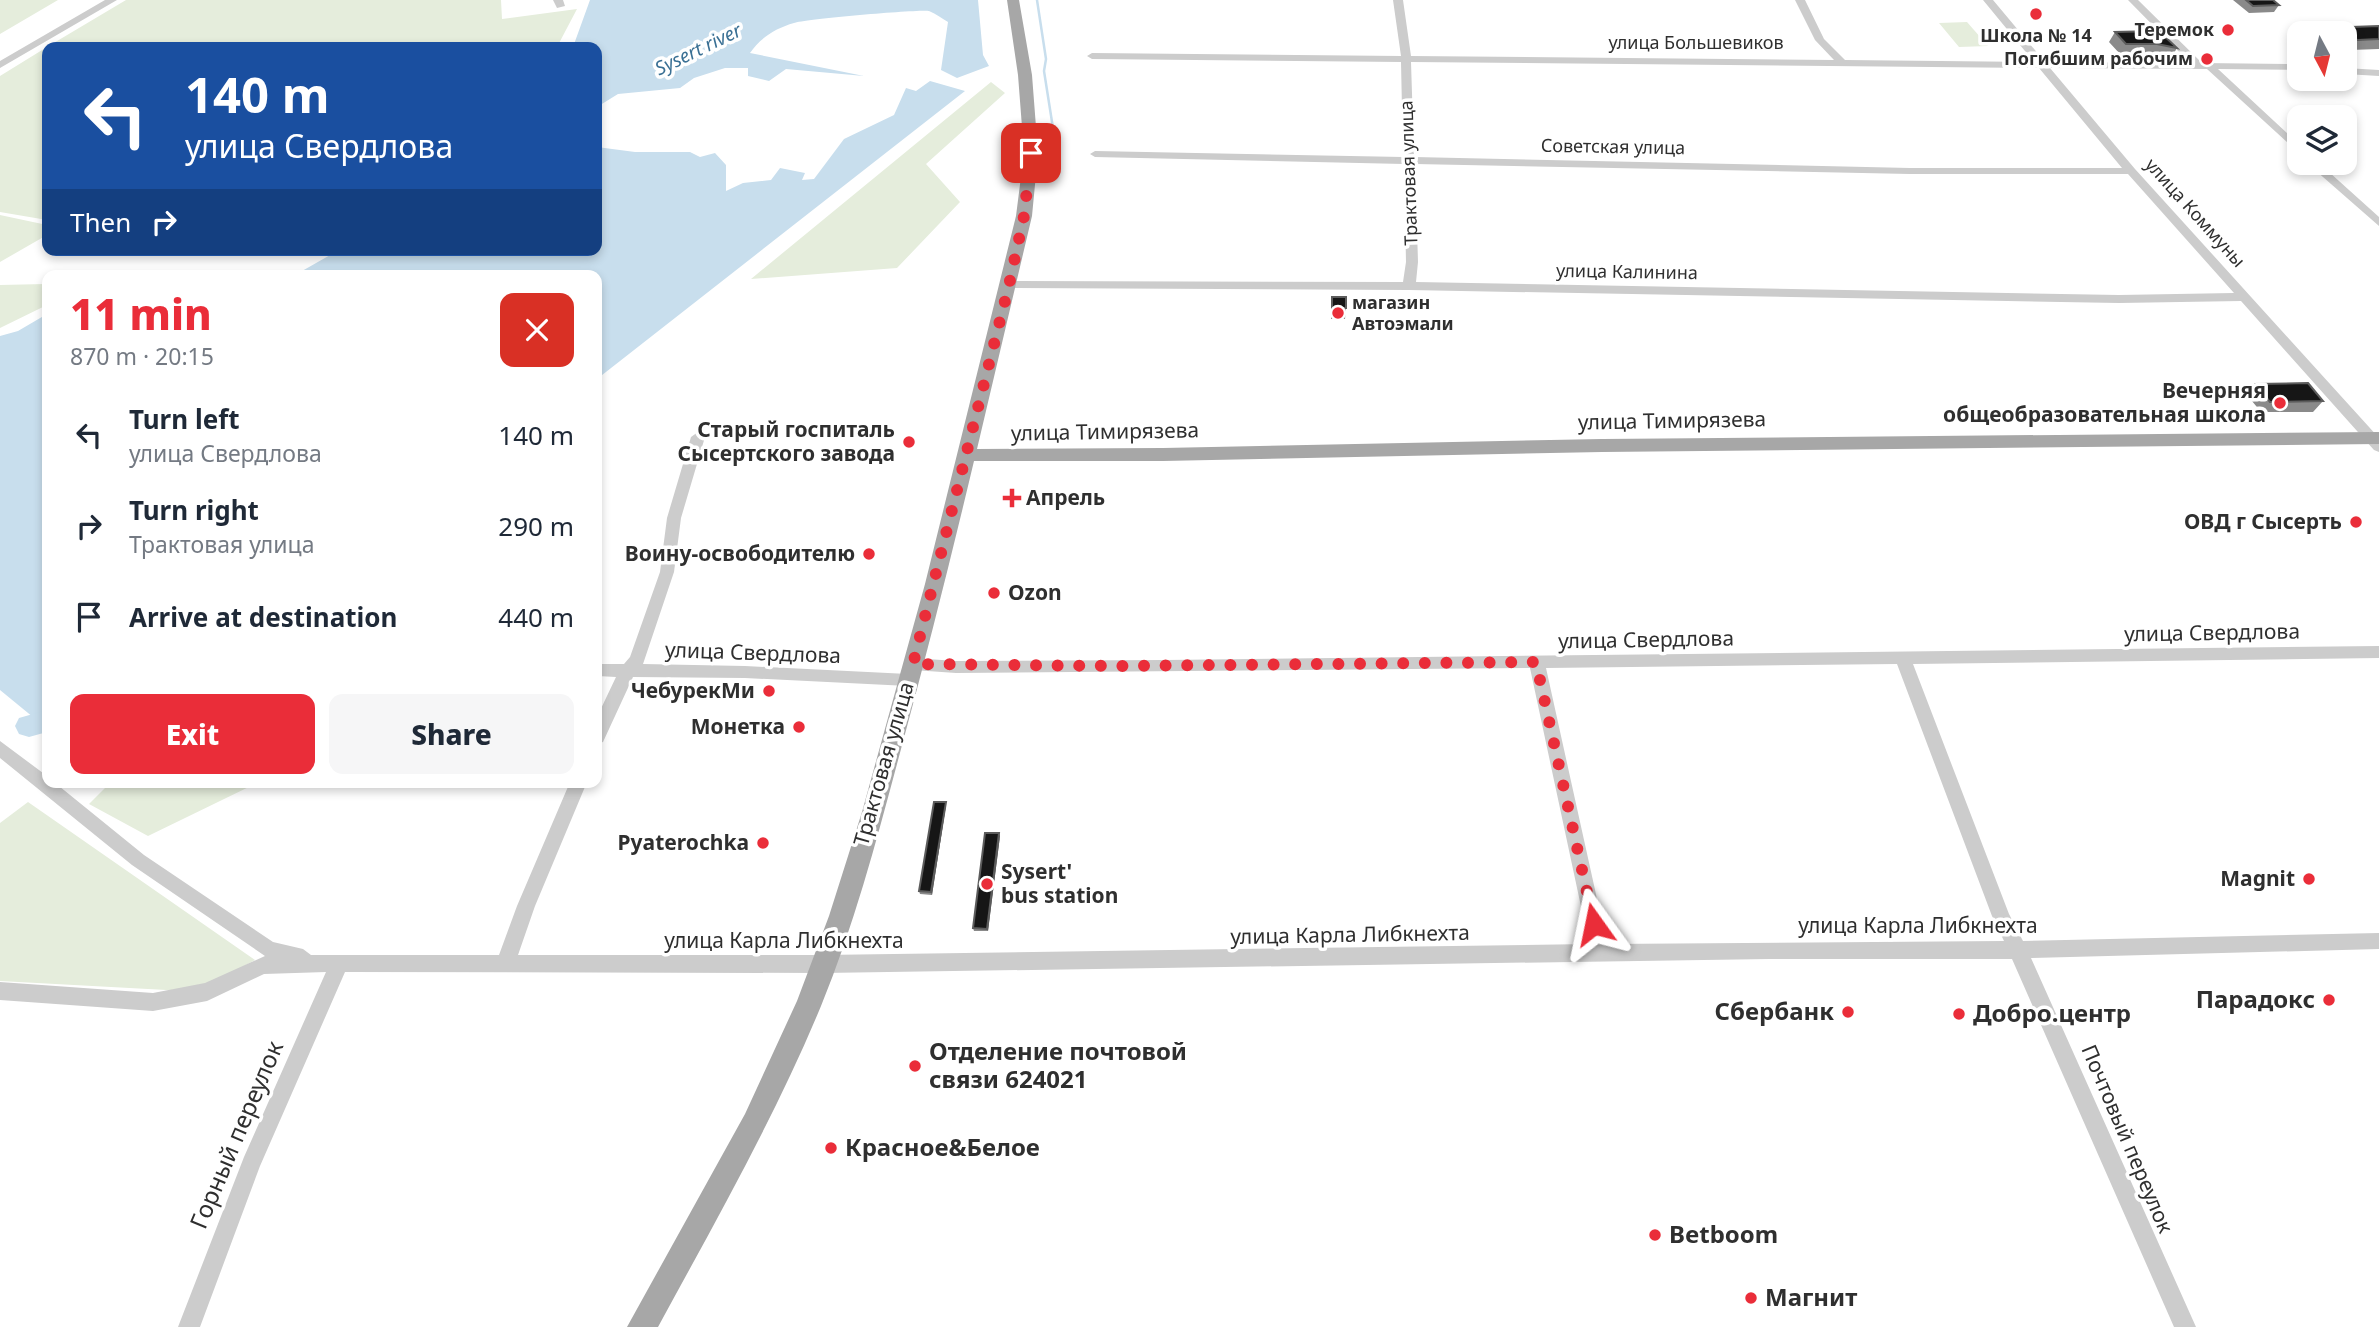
<!DOCTYPE html>
<html lang="en">
<head>
<meta charset="utf-8">
<style>
  :root { --surface:#fff; --page:#f6f6f7; --text:#1f2937; --muted:#747a83; --accent:#ea2d39 }
  body { margin:0; font-family:"Noto Sans",sans-serif; background:var(--page); color:var(--text); height:100vh; display:flex; flex-direction:column; font-size:26px; white-space:nowrap }
  * { box-sizing:border-box; margin:0 }
  p { font-size:23px; color:var(--muted) }
  .icon { flex:none; width:38px; height:38px; fill:none; stroke:currentColor; stroke-width:2; stroke-linecap:round; stroke-linejoin:round }
  .map { position:relative; flex:1; overflow:hidden }
  .details { position:absolute; left:42px; top:270px; width:560px; height:518px; display:flex; flex-direction:column; background:var(--surface); border-radius:14px; box-shadow:0 4px 10px #0003 }
  .details>* { flex:none }
  .hud { position:absolute; left:42px; top:42px; width:560px; height:214px; border-radius:14px; box-shadow:0 4px 10px #0003; background:#1a4fa0; color:#fff; overflow:hidden }
  .needle { width:46px; rotate:173deg }
  .controls { position:absolute; left:2287px; top:21px; display:grid; gap:14px }
  .controls a { display:grid; place-items:center; width:70px; height:70px; border-radius:14px; background:var(--surface); box-shadow:0 4px 10px #0003; font-size:35px }
  .pin { position:absolute; display:grid; place-items:center; width:60px; height:60px; color:#fff; margin:-30px; border-radius:14px; box-shadow:0 4px 10px #0006 }
  .me { position:absolute; width:77px; margin:-38px; rotate:348deg; stroke-linejoin:round; filter:drop-shadow(0 0 5px #0008) }
  .turn { display:flex; align-items:center; gap:24px; height:147px; padding:0 28px; font-size:32px }
  .turn .icon { width:91px; height:91px; stroke-width:2.5 }
  .turn b { display:block; font-size:49px; line-height:60px }
  .then { display:flex; align-items:center; height:66px; padding:0 28px; background:#0003; gap:14px; font-size:26px }
  .round { display:grid; place-items:center; flex:none; width:74px; height:74px; border-radius:14px; background:var(--page) }
  .head { display:flex; align-items:center; justify-content:space-between; height:119px; padding:0 28px }
  h1 { font-size:42px; font-weight:800; line-height:52px; color:var(--accent) }
  .action { display:flex; gap:14px; margin-top:auto; padding:14px 28px }
  .action a { flex:1; height:80px; border-radius:14px; background:var(--accent); color:#fff; font-size:28px; font-weight:800; line-height:80px; text-align:center }
  .action a+a { background:var(--page); color:var(--text) }
  ul { padding:0; list-style:none }
  li { display:flex; align-items:center; gap:21px; height:91px; padding:0 28px }
  li div { flex:1 }
  li b { display:block; font-size:26px }
  li em { font-style:normal }
  .map>svg:first-child { display:block }
</style>
</head>
<body>
<div class="map">
<svg width="2379" height="1327" viewBox="0 0 2379 1327">
  <rect width="100%" height="100%" fill="#fff"/>
  <path fill="#e5eddc" d="M0 0H58L0 34Z
    M126 0H501L502 19 577 9 557 47H47Z
    M1967 22 1988 46 1959 47 1939 23Z
    M47 47V220L0 212V76Z
    M991 82 1005 93 926 164 960 202 897 268 751 279Z
    M0 215 47 225V235L0 262Z
    M45 284 47 285V305L0 328V285Z
    M111 782H259L148 836 89 804Z
    M28 802 255 960 222 978 185 991 0 981V823Z"/>
  <path fill="#c8deed" d="M590 0H978L983 55 989 66 957 78 941 70 948 22C943 19 936 14 929 11 922 9 805 19 794 23 776 28 760 38 750 53L864 76 786 69 769 81 748 76V68H725L694 78 680 88 618 94 597 107V47H573Z
    M930 81 965 91 597 379V275H295L339 250H597V147L635 152H690L700 157 715 153 726 165V191L743 183 771 180 780 168 805 173 802 180 814 179 844 139 894 115 906 88 916 91Z
    M47 314V737L39 722 0 690V336L18 331Z"/>
  <g fill="none" stroke-linecap="round" stroke-linejoin="round">
    <path stroke="#c8deed" stroke-width="2.5" d="M1037 0 1046 59 1044 71 1058 160"/>
    <path fill="#c8deed" fill-rule="evenodd" d="M47 710V732L29 737 19 734 15 726 19 718Z"/>
    <path fill="#ccc" fill-rule="evenodd" d="M105 0H117L0 68V61Z
      M553 0H563L565 6 557 8Z
      M1393 0H1403L1411 56 1834 60 1815 40 1795 0H1805L1824 39 1845 60 2034 62 1983 0H1993L2045 62 2190 63 2128 0H2138L2202 63 2300 64V70L2218 69 2300 145V154L2207 69 2050 68 2135 169 2379 438V452L2374 450 2241 301 2119 303 1409 290 1005 288V282L1009 281 1403 282 1406 262 1404 164 1095 157 1090 154 1095 151 1403 157 1401 62 1092 59 1087 56 1092 53 1401 56ZM1411 62 2039 68 2122 168H1910L1414 157ZM1415 164 1910 174H2128L2234 293 2119 295 1416 282 1418 262Z
      M2345 68 2379 70V76L2345 74Z
      M2307 163H2319L2379 217V226Z
      M698 432 705 437 681 518 674 572 643 664 745 666 908 674 914 676 916 680 914 684 908 686 745 678 633 677 603 742 597 744V717L616 677 597 676V664H624L630 657 660 572 667 518 691 437Z
      M2379 646V658L1913 664 2009 914 2023 941 2379 933V949L2031 958 2196 1327H2174L2012 959H1769L823 973 345 972 260 1166 200 1327H178L244 1157 326 972 264 974 207 1001 153 1011 0 1000V982L153 993 205 983 265 956 132 865 0 758V741L47 776V782H54L144 855 273 942 303 949 311 955H499L517 906 570 782H587L535 906 518 955H823L1589 944 1530 668 956 673 913 670 907 668 905 664 907 660 913 658 956 661 1165 660ZM1897 664 1992 916 2004 941 1607 944 1546 668Z"/>
    <path fill="#a7a7a7" fill-rule="evenodd" d="M1007 0H1019L1032 75 1038 153 1032 216 977 449 1163 448 1602 439 2379 432V444L1602 452 1163 461H974C951 558 927 653 901 749 878 835 855 923 821 1006 775 1117 715 1222 658 1327H627L745 1114 797 1001 829 916 862 812 925 584 1016 216 1024 153 1018 75Z"/>
  </g>
  <path fill="#8a8a8a" d="M2233 0H2273L2279 5 2274 12 2249 13Z
    M2379 26V49L2350 50 2345 49V33H2321L2324 28Z
    M2115 32 2177 48 2171 58 2151 54H2120L2109 42Z
    M1332 297 1346 308 1345 319H1331Z
    M2256 384 2323 401 2313 412H2261L2247 395Z
    M946 802V805L932 895 920 894 919 891Z
    M1000 836 988 931H974L973 928Z"/>
  <path fill="#5c5c5c" d="M946 802V805L932 895 931 892Z
    M999 833 1000 836 988 931 987 929Z"/>
  <path fill="#161616" stroke="#5c5c5c" stroke-width="2" d="M2246 0H2273L2279 5 2253 6Z
    M2379 26V39L2358 40 2345 37V33L2324 32V28Z
    M2159 31 2177 48 2157 44H2126L2115 32Z
    M1332 297H1346V308H1332Z
    M2308 383 2323 401 2270 402 2256 384Z
    M934 802H946L931 892 919 891Z
    M985 833H999L987 929 973 928Z"/>
  <g fill="none" stroke-linecap="round" stroke-linejoin="round">
    <path stroke="#ea2d39" stroke-width="12" stroke-dasharray="0 21.6" d="M1031 153 1024 216 1009 285 913 664 1117 666 1536 662 1594 924"/>
  </g>
  <g fill="#ea2d39" stroke="#fff" stroke-width="2.5">
    <circle cx="2036" cy="14" r="7"/>
    <circle cx="2228" cy="30" r="7"/>
    <circle cx="2207" cy="59" r="7"/>
    <circle cx="1338" cy="313" r="7"/>
    <circle cx="2280" cy="403" r="7"/>
    <circle cx="909" cy="442" r="7"/>
    <path d="M1008.5 487.5h7v7h7v7h-7v7h-7v-7h-7v-7h7z"/>
    <circle cx="2356" cy="522" r="7"/>
    <circle cx="869" cy="554" r="7"/>
    <circle cx="994" cy="593" r="7"/>
    <circle cx="769" cy="691" r="7"/>
    <circle cx="799" cy="727" r="7"/>
    <circle cx="763" cy="843" r="7"/>
    <circle cx="2309" cy="879" r="7"/>
    <circle cx="987" cy="884" r="7"/>
    <circle cx="2329" cy="1000" r="7"/>
    <circle cx="1848" cy="1012" r="7"/>
    <circle cx="1959" cy="1014" r="7"/>
    <circle cx="915" cy="1066" r="7"/>
    <circle cx="831" cy="1148" r="7"/>
    <circle cx="1655" cy="1235" r="7"/>
    <circle cx="1751" cy="1298" r="7"/>
  </g>
  <g text-anchor="middle" stroke-width="7" stroke-linejoin="round" paint-order="stroke">
    <g font-size="18" font-weight="bold" fill="#2f2f2f" stroke="#fff" text-anchor="end">
      <text x="2214" y="36">Теремок</text>
      <text x="2036" y="42" text-anchor="middle">Школа № 14</text>
      <text x="2193" y="65">Погибшим рабочим</text>
      <text x="1352" y="309" text-anchor="start">магазин<tspan x="1352" dy="21">Автоэмали</tspan></text>
    </g>
    <g font-size="18" fill="#2f2f2f" stroke="#fff">
      <text x="1696" y="49">улица Большевиков</text>
      <text transform="translate(1613 147) rotate(1)" y="6">Советская улица</text>
      <text transform="translate(1409 173) rotate(-92)" y="6">Трактовая улица</text>
      <text transform="translate(2195 213) rotate(48)" y="6">улица Коммуны</text>
      <text transform="translate(1627 272) rotate(1)" y="6">улица Калинина</text>
    </g>
    <g font-size="19" font-style="italic" fill="#3a7094" stroke="#fff">
      <text transform="translate(698 49) rotate(-26)" y="7">Sysert river</text>
    </g>
    <g font-size="21" font-weight="bold" fill="#2f2f2f" stroke="#fff" text-anchor="end">
      <text x="2266" y="398">Вечерняя<tspan x="2266" dy="24">общеобразовательная школа</tspan></text>
      <text x="895" y="437">Старый госпиталь<tspan x="895" dy="24">Сысертского завода</tspan></text>
      <text x="1026" y="505" text-anchor="start">Апрель</text>
      <text x="2342" y="529">ОВД г Сысерть</text>
      <text x="855" y="561">Воину-освободителю</text>
      <text x="1008" y="600" text-anchor="start">Ozon</text>
      <text x="755" y="698">ЧебурекМи</text>
      <text x="785" y="734">Монетка</text>
      <text x="749" y="850">Pyaterochka</text>
      <text x="1001" y="879" text-anchor="start">Sysert'<tspan x="1001" dy="24">bus station</tspan></text>
      <text x="2295" y="886">Magnit</text>
    </g>
    <g font-size="21" fill="#2f2f2f" stroke="#fff">
      <text transform="translate(1672 421) rotate(-1)" y="7">улица Тимирязева</text>
      <text transform="translate(1105 432) rotate(-1)" y="7">улица Тимирязева</text>
      <text transform="translate(2212 633) rotate(-1)" y="7">улица Свердлова</text>
      <text transform="translate(1646 640) rotate(-1)" y="7">улица Свердлова</text>
      <text transform="translate(753 653) rotate(2)" y="7">улица Свердлова</text>
      <text transform="translate(884 764) rotate(-74)" y="7">Трактовая улица</text>
      <text x="1918" y="933">улица Карла Либкнехта</text>
      <text transform="translate(1350 935) rotate(-1)" y="7">улица Карла Либкнехта</text>
      <text x="784" y="948">улица Карла Либкнехта</text>
      <text transform="translate(2127 1139) rotate(67)" y="7">Почтовый переулок</text>
    </g>
    <g font-size="24" font-weight="bold" fill="#2f2f2f" stroke="#fff" text-anchor="start">
      <text x="2315" y="1008" text-anchor="end">Парадокс</text>
      <text x="1834" y="1020" text-anchor="end">Сбербанк</text>
      <text x="1973" y="1022">Добро.центр</text>
      <text x="929" y="1060">Отделение почтовой<tspan x="929" dy="28">связи 624021</tspan></text>
      <text x="845" y="1156">Красное&amp;Белое</text>
      <text x="1669" y="1243">Betboom</text>
      <text x="1765" y="1306">Магнит</text>
    </g>
    <g font-size="24" fill="#2f2f2f" stroke="#fff">
      <text transform="translate(237 1135) rotate(-67)" y="8">Горный переулок</text>
    </g>
  </g>
</svg>
<div class="controls">
<a><svg class="needle" viewBox="-14 -14 28 28"><path d="M0-13l5 13h-10z" fill="#e53935"/><path d="M0 13l5-13h-10z" fill="#747a83"/></svg></a>
<a><svg class="icon" aria-label="layers" viewBox="0 0 24 24"><path d="M12 4l9 5-9 5-9-5zM3 14l9 5 9-5"/></svg></a>
</div>
<div class="pin" style="left:1031px;top:153px;background:#d93025"><svg class="icon" aria-label="arrive" viewBox="0 0 24 24"><path d="M6 21V4h12l-3 4 3 4H6"/></svg></div>
<svg class="me" style="left:1594px;top:924px" viewBox="-20 -20 40 40"><path d="M0-17L14 15 0 8-14 15z" fill="#ea2d39" stroke="#fff" stroke-width="4"/></svg>
<div class="hud">
<div class="turn"><svg class="icon" aria-label="left" viewBox="0 0 24 24"><path d="M17 20v-9H6M10 6l-5 5 5 5"/></svg><div><b>140 m</b>улица Свердлова</div></div>
<div class="then">Then<svg class="icon" aria-label="right" viewBox="0 0 24 24"><path d="M7 20v-9h11M14 6l5 5-5 5"/></svg></div>
</div>
<section class="details">
<div class="head"><div><h1>11 min</h1><p>870 m · 20:15</p></div><a class="round" style="background:#d93025;color:#fff"><svg class="icon" aria-label="close" viewBox="0 0 24 24"><path d="M6 6l12 12M18 6L6 18"/></svg></a></div>
<ul>
<li><svg class="icon" aria-label="left" viewBox="0 0 24 24"><path d="M17 20v-9H6M10 6l-5 5 5 5"/></svg><div><b>Turn left</b><p>улица Свердлова</p></div><em>140 m</em></li>
<li><svg class="icon" aria-label="right" viewBox="0 0 24 24"><path d="M7 20v-9h11M14 6l5 5-5 5"/></svg><div><b>Turn right</b><p>Трактовая улица</p></div><em>290 m</em></li>
<li><svg class="icon" aria-label="arrive" viewBox="0 0 24 24"><path d="M6 21V4h12l-3 4 3 4H6"/></svg><div><b>Arrive at destination</b></div><em>440 m</em></li>
</ul>
<div class="action"><a>Exit</a><a>Share</a></div>
</section>
</div>
</body>
</html>
